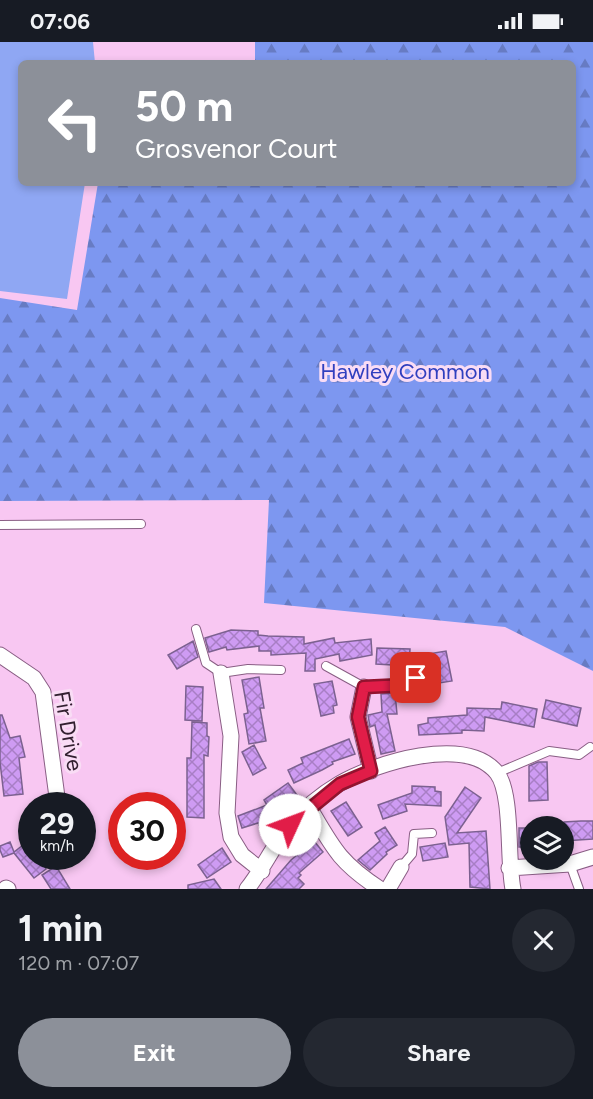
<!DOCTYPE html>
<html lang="en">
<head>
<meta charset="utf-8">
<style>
  :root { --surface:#171b24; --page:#242831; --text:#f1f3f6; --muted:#9ea1a6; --accent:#8c9099 }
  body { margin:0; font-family:Figtree,sans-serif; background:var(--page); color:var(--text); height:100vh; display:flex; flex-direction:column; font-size:22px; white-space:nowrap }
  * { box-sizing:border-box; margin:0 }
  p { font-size:20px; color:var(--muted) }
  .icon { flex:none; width:33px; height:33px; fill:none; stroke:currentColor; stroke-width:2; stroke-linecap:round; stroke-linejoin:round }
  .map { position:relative; height:847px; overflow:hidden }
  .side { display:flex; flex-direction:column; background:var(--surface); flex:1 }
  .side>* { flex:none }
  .top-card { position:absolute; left:18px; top:18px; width:558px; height:126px; border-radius:9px; box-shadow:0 3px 9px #0003; background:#8c9099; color:#fff; overflow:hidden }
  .fabs { position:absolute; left:520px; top:774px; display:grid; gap:12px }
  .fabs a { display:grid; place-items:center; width:54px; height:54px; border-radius:50%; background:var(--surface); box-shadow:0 3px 9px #0003; font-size:30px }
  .speed { position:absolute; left:18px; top:750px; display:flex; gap:12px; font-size:30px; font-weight:700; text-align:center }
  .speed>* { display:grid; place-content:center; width:78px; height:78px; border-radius:50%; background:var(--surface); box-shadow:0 3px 9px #0003; line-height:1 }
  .speed small { font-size:15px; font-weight:400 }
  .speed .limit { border:9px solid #d22; background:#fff; color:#111 }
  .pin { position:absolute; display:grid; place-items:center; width:51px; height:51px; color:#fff; margin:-26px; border-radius:12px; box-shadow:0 3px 9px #0006 }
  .me { position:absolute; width:66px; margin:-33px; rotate:47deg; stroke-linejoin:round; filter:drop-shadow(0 0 4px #0008) }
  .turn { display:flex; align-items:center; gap:21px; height:126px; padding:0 18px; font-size:27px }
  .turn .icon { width:78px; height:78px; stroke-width:2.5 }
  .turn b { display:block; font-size:42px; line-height:51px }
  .round { display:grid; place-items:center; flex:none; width:63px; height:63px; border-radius:32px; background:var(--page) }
  .summary { display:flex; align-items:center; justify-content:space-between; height:102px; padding:0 18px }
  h1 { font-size:36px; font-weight:700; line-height:45px }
  .primary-button { display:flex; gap:12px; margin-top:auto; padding:12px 18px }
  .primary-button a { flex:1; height:69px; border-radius:36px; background:var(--accent); color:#fff; font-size:24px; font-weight:700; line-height:69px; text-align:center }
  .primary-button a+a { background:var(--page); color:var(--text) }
  .status { display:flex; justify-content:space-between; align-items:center; height:42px; padding:0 30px; background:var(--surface); direction:ltr }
  .status svg { height:16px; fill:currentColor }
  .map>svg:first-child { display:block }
</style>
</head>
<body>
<div class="status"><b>07:06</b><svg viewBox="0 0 49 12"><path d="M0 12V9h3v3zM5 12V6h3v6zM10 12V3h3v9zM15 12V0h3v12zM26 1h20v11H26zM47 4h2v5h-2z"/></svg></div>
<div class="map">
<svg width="593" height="847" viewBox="0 0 593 847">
  <defs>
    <pattern id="forest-firs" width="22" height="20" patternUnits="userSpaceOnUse" patternTransform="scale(1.5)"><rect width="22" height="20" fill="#7d97f0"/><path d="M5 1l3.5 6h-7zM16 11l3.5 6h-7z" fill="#677bc3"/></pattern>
    <pattern id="building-cross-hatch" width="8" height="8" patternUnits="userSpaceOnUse" patternTransform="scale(1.5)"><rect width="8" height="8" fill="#ce9bf3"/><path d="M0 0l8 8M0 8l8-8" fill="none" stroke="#a87ec5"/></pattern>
  </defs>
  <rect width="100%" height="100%" fill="#f8c7f2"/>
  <path fill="#8fa7f3" d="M0 0H93L95 21H21V141H85L67 257 0 249Z"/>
  <path fill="url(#forest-firs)" d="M255 0H593V629L505 585 264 561 269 458 0 459V256L77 268 98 141H573V21H255Z"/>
  <path fill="url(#building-cross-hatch)" stroke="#7c6190" stroke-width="1.5" d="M231 588 258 589V593L268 594 304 595V602L334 596 335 601 371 597 372 613 340 619 339 612 315 617V629H305L306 611 271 613V609H259V604L227 608 226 605 209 610 205 596Z
    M193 599 198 615 177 627 168 613Z
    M377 606 410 607 409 624 376 622Z
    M446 609 452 639 433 642 431 616 428 612Z
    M259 635 264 666H260L266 699 249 702 244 672 248 671 242 638Z
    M332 639 337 663 333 664 334 671 321 674 314 642Z
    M186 644 203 645 202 679 185 678Z
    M395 651 397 672H387L395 709 381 712 375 683 370 685 368 673 382 670 381 652Z
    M546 658 581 666 577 684 542 676Z
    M502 660 537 667 534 685 485 675 484 689 462 688V691L419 693 418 683 428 681V676L467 673V666L501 667Z
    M0 673H2L10 696 20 694 25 715 19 716 23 752 4 754 0 720Z
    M192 680 207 681V694L209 695 208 714 204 713V776L187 775V716H191Z
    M349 697 355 712 332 720 333 722 322 728 294 741 288 728 303 721 301 716Z
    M254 703 266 726 253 733 242 710Z
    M538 720H547L548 758 529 759V724Z
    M288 741 297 753 268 773 271 781 260 785 258 781 242 786 238 774 267 763 264 758Z
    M412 744 435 745V749L441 750V764L405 762 407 769 383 777 378 763 412 751Z
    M465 745 481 756 457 791 486 789 490 847 470 845 469 801 449 803 445 775Z
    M346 760 362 785 348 794 331 769Z
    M581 779H593V797L564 799V780Z
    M385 785 397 803 386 810 387 812 370 828 358 818 380 799 375 791Z
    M519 786H531V805H519Z
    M32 796V814H41L46 827 34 836 14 811 3 815 0 808V804L10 800 14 810Z
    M314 799 323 810 299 831 301 833 298 836 304 842 299 847H266L291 818Z
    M445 801 448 815 423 819 420 805Z
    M222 806 231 820 207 836 198 823Z
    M56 824 70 847H51L42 833Z
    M214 837 221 847H188V843Z"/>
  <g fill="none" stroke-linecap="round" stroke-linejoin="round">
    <defs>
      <path id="lane" d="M0 483 141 482
        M196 587 206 621 221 631 248 627 281 628
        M326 624 364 645 406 643 416 636 425 617
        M497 731 549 709 579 713 590 705
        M570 822 579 847
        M401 825 412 812 414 792 432 791"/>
      <path id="street" d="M0 613 34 636 43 650 57 755
        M221 631 231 694 227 771 231 795 242 813 262 829
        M364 645 358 675 371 729
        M309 765C333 806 339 820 380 847
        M509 826 570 822 593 815
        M6 846 8 847
        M247 847C263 827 274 802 290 783 303 768 322 752 339 742 375 721 466 692 497 731 513 752 507 818 513 847
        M388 847 401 825"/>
    </defs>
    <use href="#lane" stroke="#895e84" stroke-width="10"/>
    <use href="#street" stroke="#895e84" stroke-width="17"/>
    <use href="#lane" stroke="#fff" stroke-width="8"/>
    <use href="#street" stroke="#fff" stroke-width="15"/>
  </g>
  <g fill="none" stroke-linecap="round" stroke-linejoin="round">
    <defs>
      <path id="route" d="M290 783 340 742 371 729 358 675 364 645 406 643 416 636"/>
    </defs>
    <use href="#route" stroke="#92132f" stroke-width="15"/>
    <use href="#route" stroke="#e11d48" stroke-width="10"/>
  </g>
  <g text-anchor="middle" stroke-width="6" stroke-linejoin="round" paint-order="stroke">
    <g font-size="22" fill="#303fbf" stroke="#f9dcf5">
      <text x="405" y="337">Hawley Common</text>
    </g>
    <g font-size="22" fill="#322030" stroke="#f9dcf5">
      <text transform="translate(69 689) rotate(80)" y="8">Fir Drive</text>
    </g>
  </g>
</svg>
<div class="fabs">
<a><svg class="icon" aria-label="layers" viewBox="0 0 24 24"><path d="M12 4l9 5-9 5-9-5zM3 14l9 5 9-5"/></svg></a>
</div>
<div class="speed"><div>29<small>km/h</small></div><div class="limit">30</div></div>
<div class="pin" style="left:416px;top:636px;background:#d93025"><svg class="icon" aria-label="arrive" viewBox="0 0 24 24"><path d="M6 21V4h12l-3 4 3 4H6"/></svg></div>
<svg class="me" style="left:290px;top:783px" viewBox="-20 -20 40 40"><circle r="19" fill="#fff"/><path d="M0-13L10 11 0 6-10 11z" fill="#e11d48"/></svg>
<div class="top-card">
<div class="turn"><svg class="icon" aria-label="left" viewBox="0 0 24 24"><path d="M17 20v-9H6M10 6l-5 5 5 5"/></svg><div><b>50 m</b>Grosvenor Court</div></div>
</div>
</div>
<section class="side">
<div class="summary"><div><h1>1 min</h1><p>120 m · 07:07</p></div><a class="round"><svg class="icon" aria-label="close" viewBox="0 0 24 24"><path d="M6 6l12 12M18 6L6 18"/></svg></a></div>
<div class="primary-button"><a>Exit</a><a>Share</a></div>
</section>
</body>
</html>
